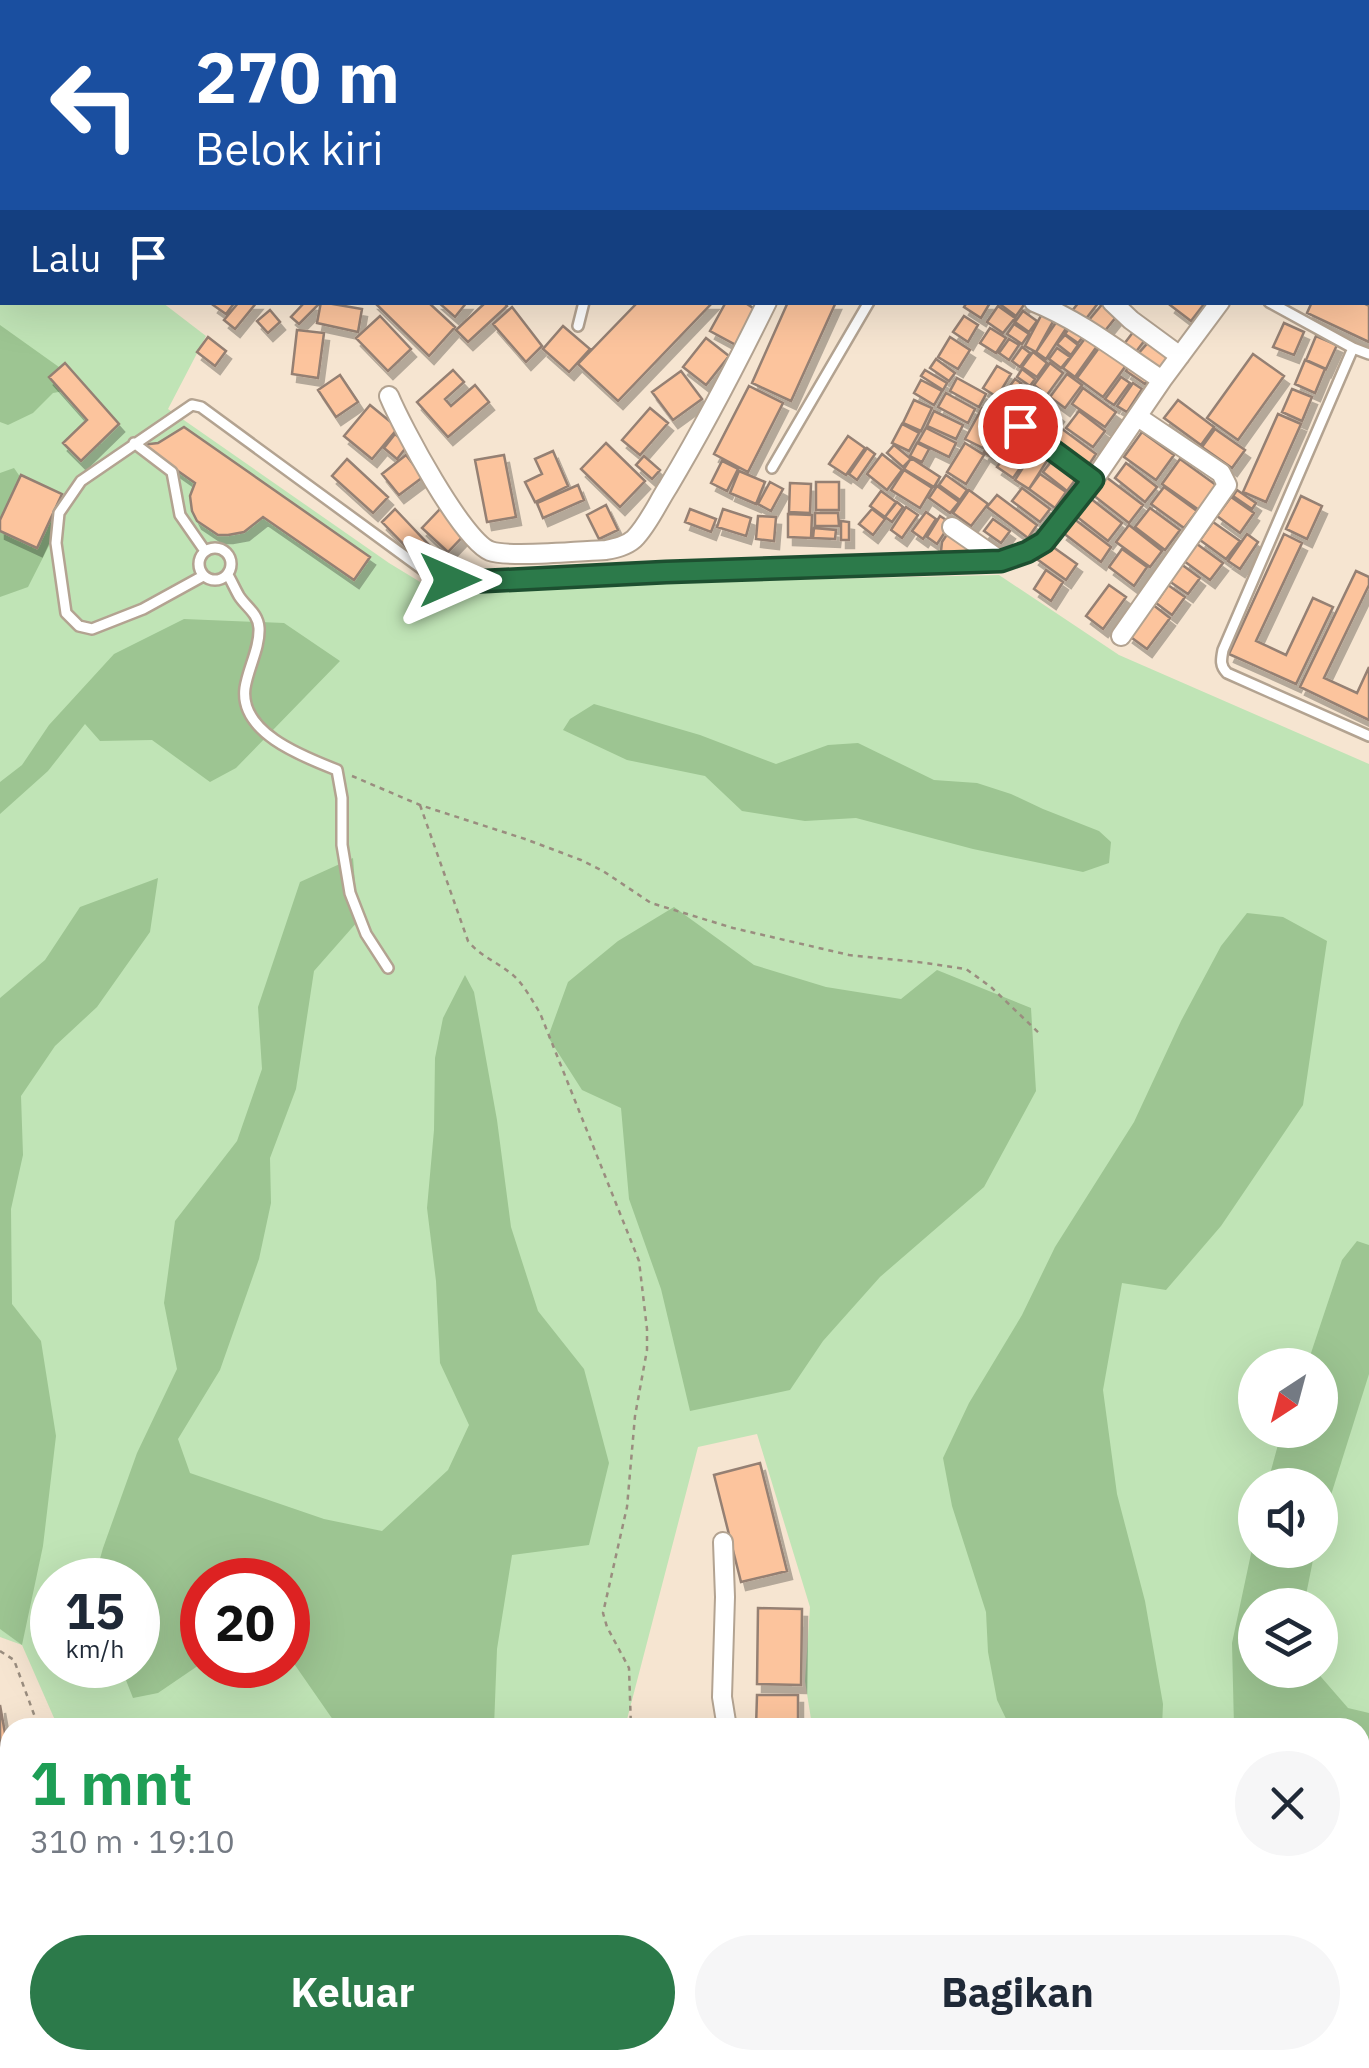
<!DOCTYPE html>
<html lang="id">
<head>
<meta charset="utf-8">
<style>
  :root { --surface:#fff; --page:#f6f6f7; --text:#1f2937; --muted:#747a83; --accent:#2c7a4a }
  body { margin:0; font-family:"IBM Plex Sans",sans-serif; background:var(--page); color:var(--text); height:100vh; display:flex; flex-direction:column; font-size:38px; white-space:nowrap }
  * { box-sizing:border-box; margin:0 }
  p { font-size:32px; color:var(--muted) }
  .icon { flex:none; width:55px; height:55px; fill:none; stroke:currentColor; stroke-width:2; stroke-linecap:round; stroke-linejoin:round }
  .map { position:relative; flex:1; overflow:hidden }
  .drawer { position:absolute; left:0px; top:1718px; width:1370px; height:352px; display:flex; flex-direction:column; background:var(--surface); border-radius:30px 30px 0 0; box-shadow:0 10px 40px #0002 }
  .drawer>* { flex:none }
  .top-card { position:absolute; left:0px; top:0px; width:1370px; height:305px; box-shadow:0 10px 40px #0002; background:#1a4fa0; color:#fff; overflow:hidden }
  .needle { width:65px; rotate:216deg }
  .controls { position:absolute; left:1238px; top:1348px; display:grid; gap:20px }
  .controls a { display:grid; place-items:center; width:100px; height:100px; border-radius:50%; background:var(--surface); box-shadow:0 10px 40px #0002; font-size:50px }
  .speed { position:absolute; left:30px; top:1558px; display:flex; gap:20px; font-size:50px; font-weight:700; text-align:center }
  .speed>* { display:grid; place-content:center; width:130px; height:130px; border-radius:50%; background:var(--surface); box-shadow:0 10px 40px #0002; line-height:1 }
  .speed small { font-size:25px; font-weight:400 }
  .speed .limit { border:15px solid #d22; background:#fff; color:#111 }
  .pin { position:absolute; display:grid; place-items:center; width:85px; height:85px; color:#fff; margin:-42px; border:5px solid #fff; border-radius:50%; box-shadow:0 2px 10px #0007 }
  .me { position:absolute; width:110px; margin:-55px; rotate:90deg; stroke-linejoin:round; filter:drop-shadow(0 0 8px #0008) }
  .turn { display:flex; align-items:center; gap:35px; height:210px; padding:0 30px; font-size:45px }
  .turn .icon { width:130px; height:130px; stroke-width:2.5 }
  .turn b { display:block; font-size:70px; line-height:85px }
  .then { display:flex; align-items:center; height:95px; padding:0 30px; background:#0003; gap:20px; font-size:38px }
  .round { display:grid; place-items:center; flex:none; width:105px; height:105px; border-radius:52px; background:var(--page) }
  .head { display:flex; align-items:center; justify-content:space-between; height:170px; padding:0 30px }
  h1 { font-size:60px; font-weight:700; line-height:75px; color:#1e9e55 }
  .button { display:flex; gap:20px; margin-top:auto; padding:20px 30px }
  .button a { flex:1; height:115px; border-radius:60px; background:var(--accent); color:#fff; font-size:40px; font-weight:700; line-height:115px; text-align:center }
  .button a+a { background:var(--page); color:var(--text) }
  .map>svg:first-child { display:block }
</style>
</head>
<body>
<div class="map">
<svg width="1369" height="2068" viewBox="0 0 1369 2068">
  <defs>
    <filter id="shadow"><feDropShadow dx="5" dy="8" stdDeviation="0" flood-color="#0004"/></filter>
  </defs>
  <rect width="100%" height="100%" fill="#f6e5d1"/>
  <path fill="#c0e4b6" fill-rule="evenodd" d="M0 178 2 180V302L163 303 206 336 168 409 389 563 430 588 999 575 1119 655 1369 764V1828L1360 1835V1728L816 1727 811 1719 805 1681 810 1607 757 1434 698 1447 625 1727H58L22 1645 0 1637ZM1255 1365H1320V1430H1255ZM1255 1485H1320V1550H1255ZM52 1580H138V1665H52ZM202 1580H288V1665H202ZM1255 1605H1320V1670H1255Z
    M990 2060H1221L1220 2068H994Z"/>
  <path fill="#9dc592" d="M0 325 87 387 53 393 33 413 8 425 0 422Z
    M14 468 57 530 28 587 0 597V473Z
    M184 619 284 623 340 661 236 768 210 782 152 740 100 741 85 724 48 771 0 814V782L22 765 49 725 114 654Z
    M594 704 700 735 776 764 828 745 858 743 934 780 977 783 1011 794 1043 809 1099 831 1111 842 1109 863 1083 872 973 849 856 818 805 821 742 811 705 776 627 760 563 730 570 719Z
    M353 858 358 921 314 971 296 1089 270 1158 271 1203 259 1259 220 1370 178 1439 190 1473 324 1519 382 1531 448 1470 469 1425 440 1363 436 1281 427 1208 434 1130 435 1058 443 1018 465 975 474 992 497 1120 511 1227 538 1311 584 1369 609 1463 589 1545 512 1555 497 1649 494 1727H338L288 1655V1580H202V1663L158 1693 133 1698 120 1665H138V1580H94L103 1548 137 1453 177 1369 164 1303 175 1221 237 1141 262 1069 258 1007 300 882Z
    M158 878 150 932 97 1007 55 1046 21 1096 23 1155 11 1209 12 1304 41 1341 56 1436 43 1546 22 1645 0 1629V998L45 960 80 907Z
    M674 907 754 965 826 987 901 999 937 970 1031 1008 1036 1091 984 1187 880 1277 823 1341 790 1390 690 1411 661 1289 629 1199 621 1108 582 1090 548 1037 568 982 618 941Z
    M1247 913 1283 917 1327 941 1303 1105 1221 1226 1166 1290 1122 1283 1103 1390 1117 1494 1145 1601 1163 1704 1162 1727H1010L997 1700 988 1652 986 1612 952 1506 943 1458 969 1403 1022 1315 1055 1247 1134 1122 1181 1021 1221 946Z
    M1357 1241 1369 1245V1374L1320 1530V1485H1267L1282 1430H1320V1365H1307L1342 1260Z
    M1255 1535V1550H1315L1304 1605H1255V1670H1315L1348 1708 1369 1713V1817L1360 1823V1728L1234 1727 1232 1643Z"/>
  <path fill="#fcc49d" stroke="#958073" stroke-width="2.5" filter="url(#shadow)" d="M624 0H689L687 2H622Z
    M699 0H759L758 2H704Z
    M1317 0H1369V21L1368 24V2H1315Z
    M215 302H235L226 314 213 305Z
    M239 302H257L235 329 224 320Z
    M305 302 319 304 299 324 291 317Z
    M321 302 362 309 358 332 317 323Z
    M374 302H428L455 327 429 356Z
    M438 302H467L455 317Z
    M486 302H504L507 306 468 342 456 330Z
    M638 302H713L618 401 578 364Z
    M726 302H744L756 310 736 345 710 331Z
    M788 302H836L791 401 752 383Z
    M967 302H989L990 303 981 318 964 307Z
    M997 302H1026L1016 316Z
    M1079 302H1099L1085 320 1072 311Z
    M1104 302 1120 312 1104 332 1089 320Z
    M1172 302H1202L1204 304 1191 321 1170 305Z
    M1312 302H1361L1369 306V342L1307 313Z
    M998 306 1015 318 1003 333 987 322Z
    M512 307 542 346 526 362 493 324Z
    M270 310 280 322 268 333 257 321Z
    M1044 310 1056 316 1036 352 1025 346Z
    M1023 311 1037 321 1029 332 1015 322Z
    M380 316 411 349 388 371 356 338Z
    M964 316 978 325 968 342 953 332Z
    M1059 318 1069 324 1046 359 1036 352Z
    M1073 323 1086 333 1078 343 1065 334Z
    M1284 323 1304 332 1294 355 1273 347Z
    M1014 324 1029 334 1022 344 1007 334Z
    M563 326 590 349 569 372 543 349Z
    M1137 327 1148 336 1135 353 1124 344Z
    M990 328 1006 338 996 353 980 343Z
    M297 330 324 333 318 378 292 374Z
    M1089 333 1100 342 1075 377 1063 368Z
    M1065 335 1078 345 1071 355 1057 344Z
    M1316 336 1337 345 1326 369 1306 360Z
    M208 337 226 351 215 366 197 352Z
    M950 337 970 350 958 369 938 357Z
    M1153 337 1172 353 1157 371 1138 354Z
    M706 338 729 356 706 385 683 367Z
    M1009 339 1019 345 1009 360 999 353Z
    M1104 341 1130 360 1103 397 1077 378Z
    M1022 347 1030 353 1020 367 1012 361Z
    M1057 348 1070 357 1061 368 1049 359Z
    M1033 352 1047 363 1037 377 1022 367Z
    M1253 354 1284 376 1238 440 1207 418Z
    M936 359 955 373 949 381 930 368Z
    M1305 360 1325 369 1315 393 1295 384Z
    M1133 361 1152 374 1145 384 1126 371Z
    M65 363 119 424 81 461 63 443 87 420 49 377Z
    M1050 363 1063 373 1047 395 1034 385Z
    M997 366 1011 374 997 397 983 388Z
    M1022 369 1035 379 1030 386 1017 377Z
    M453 370 464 382 445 399 451 406 475 385 489 402 448 437 417 402Z
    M925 370 947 383 943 390 921 376Z
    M681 371 702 399 673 420 652 392Z
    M1067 374 1082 385 1065 408 1050 397Z
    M340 375 358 402 336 417 318 390Z
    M1121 377 1130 383 1114 405 1105 399Z
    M957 378 986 394 979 407 950 391Z
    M1015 379 1021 383 1007 402 1001 398Z
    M921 380 942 391 934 405 914 393Z
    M1133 383 1142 389 1127 412 1117 406Z
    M1022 385 1036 396 1029 405 1015 395Z
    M749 386 783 403 748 472 714 454Z
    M1083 388 1116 412 1105 427 1072 404Z
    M1292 389 1312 397 1302 421 1282 412Z
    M946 393 975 409 968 423 938 407Z
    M1038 397 1049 405 1042 415 1031 406Z
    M1016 399 1026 407 1019 418 1008 409Z
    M914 400 932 408 921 431 903 423Z
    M1178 400 1214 427 1201 445 1164 418Z
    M370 405 398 428 372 459 344 436Z
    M650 408 668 423 640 455 622 440Z
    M982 408 1000 418 983 448 965 439Z
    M1028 408 1038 415 1030 427 1020 419Z
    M1052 408 1059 414 1052 423 1045 418Z
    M934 411 963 425 956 439 927 426Z
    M1079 411 1105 431 1093 447 1066 428Z
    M1278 414 1301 424 1266 502 1243 492Z
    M1040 418 1050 425 1042 435 1032 428Z
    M1003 422 1018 432 998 462 984 452Z
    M1054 423 1096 454 1086 469 1044 437Z
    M902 424 919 433 909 451 892 443Z
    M184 427 370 557 354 580 263 517 244 532 228 535H218L197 521 192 511 190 496 195 483 141 445 158 443Z
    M926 428 956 443 949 457 918 442Z
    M1215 429 1245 450 1232 468 1202 447Z
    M1142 432 1174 455 1156 480 1124 457Z
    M1021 433 1037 444 1013 478 997 467Z
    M395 434 408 445 397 459 384 448Z
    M848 436 865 448 846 475 829 464Z
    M606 443 645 481 620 507 581 469Z
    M917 443 929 449 922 462 910 456Z
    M965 443 984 455 966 484 947 472Z
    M1038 444 1052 453 1029 489 1015 480Z
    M894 445 911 459 903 467 887 453Z
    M867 448 875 454 857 480 849 474Z
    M553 451 568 486 535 502 525 482 542 474 535 459Z
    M882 454 902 470 887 490 867 474Z
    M406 455 423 477 399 495 382 474Z
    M504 455 516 517 487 522 475 460Z
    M644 456 660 470 652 479 636 465Z
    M911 458 940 477 934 487 904 469Z
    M1054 458 1078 476 1067 491 1043 472Z
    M347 459 388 497 373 513 332 476Z
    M1180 459 1216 485 1199 510 1162 484Z
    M722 461 738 469 727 491 711 483Z
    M1126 463 1157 487 1145 502 1115 478Z
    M904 470 932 488 920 508 891 490Z
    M739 471 765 482 756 504 730 493Z
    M1040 474 1066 492 1055 508 1029 489Z
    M21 475 62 494 37 548 0 531V520Z
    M946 475 967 490 960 500 939 485Z
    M1106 477 1143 505 1129 523 1093 495Z
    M770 482 783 489 771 511 758 504Z
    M816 482H839V510H816Z
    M790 483 811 484 810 513 789 512Z
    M578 485 584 500 543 518 537 503Z
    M937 486 959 502 950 513 929 498Z
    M1164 487 1197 511 1184 528 1151 504Z
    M1022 488 1050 509 1040 522 1012 501Z
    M969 490 988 504 971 526 953 513Z
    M1237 490 1256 503 1252 509 1233 496Z
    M881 491 896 502 885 517 870 506Z
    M997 495 1037 525 1028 538 987 507Z
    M1301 496 1322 506 1307 539 1286 529Z
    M1231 497 1254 513 1240 533 1217 516Z
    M1090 498 1122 523 1108 541 1076 516Z
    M897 502 903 507 892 522 885 517Z
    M606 505 618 530 599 539 587 515Z
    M906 507 918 515 902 538 891 530Z
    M441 508 467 532 448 552 422 528Z
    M1150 508 1180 530 1165 550 1135 527Z
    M395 509 429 545 416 557 382 522Z
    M690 509 716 519 711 532 685 522Z
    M723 509 751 518 746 536 717 527Z
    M872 509 885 519 873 535 859 524Z
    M926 512 936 519 923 539 912 531Z
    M815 513H838L839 526H815Z
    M788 514 812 515 811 538 788 537Z
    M758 516 776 517 774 541 756 539Z
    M940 516 951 523 937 544 927 537Z
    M1073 518 1111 547 1101 562 1062 532Z
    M993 519 1010 531 1001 543 984 531Z
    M841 521 849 522V540H841Z
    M1213 522 1240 541 1226 559 1200 540Z
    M1129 525 1162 551 1150 567 1116 542Z
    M814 528 836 530 835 539 813 538Z
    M950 530 973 544 972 554 941 551 942 542Z
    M1247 534 1258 542 1240 569 1228 561Z
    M1284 534 1302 543 1256 641 1286 655 1313 598 1333 607 1296 684 1229 654Z
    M1046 542 1077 564 1066 580 1034 557Z
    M1197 544 1223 563 1210 580 1184 561Z
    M1122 549 1147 567 1134 586 1109 567Z
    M1181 564 1200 578 1188 594 1169 581Z
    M1046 570 1063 582 1051 601 1034 589Z
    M1356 571 1369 577V585L1324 678 1357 693 1369 667V720L1300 687Z
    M1109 585 1126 597 1103 629 1086 616Z
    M1168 585 1185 597 1172 615 1156 603Z
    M1152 604 1170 618 1147 649 1128 635Z
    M760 1463 787 1571 741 1582 714 1475Z
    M758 1608 802 1609 801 1685 757 1684Z
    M757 1695H798V1728H756Z
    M0 1705 9 1756 0 1757Z
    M2 1861 10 1879V1897L0 1902Z
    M10 1908V1929L0 1916Z
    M1360 1921 1369 1955V1968L1360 1971Z
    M0 1957 10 1958V2010L0 2008Z
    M1360 2000 1369 2030V2053L1360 2056Z
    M1369 2058V2068H1335Z
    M48 2060H72L76 2068H35Z
    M175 2060H239L243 2064 239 2068H185Z
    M281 2060H304L298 2068H286L279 2062Z
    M314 2060H356L350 2068H321L313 2062Z
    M425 2060H435L445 2068H419Z
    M559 2060H599L593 2068H553Z
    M635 2060H664L658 2068H646Z
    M669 2060H720L722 2062 718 2068H663Z
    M726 2060H730L741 2068H720Z
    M796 2060H826L834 2066 832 2068H790Z
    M834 2060H882L886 2068H838Z
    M937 2060H974L978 2068H941Z
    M1259 2060H1313V2062L1292 2068H1262Z
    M1318 2060H1345L1321 2067Z"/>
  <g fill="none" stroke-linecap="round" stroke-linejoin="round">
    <defs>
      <path id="lane" d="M1368 92 1369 91
        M1269 302 1353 348 1369 354
        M578 326 584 302
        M1353 348 1223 650C1221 660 1220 666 1227 673L1369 736
        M134 443 172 472 180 515 205 551
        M772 468 869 302
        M199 564a16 16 0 1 1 32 0a16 16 0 1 1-32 0Z
        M228 575C232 582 235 589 239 596 246 607 258 613 259 628 260 648 248 668 245 688 239 733 304 757 337 770L342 798V845L350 893 366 934 388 968
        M203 576 143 609 92 629 79 626 66 613 56 543 59 513 81 481 192 405 201 407 425 571 437 577 466 582 667 572 998 561"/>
      <path id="street" d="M38 0 41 2
        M696 0 697 2
        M409 2 411 0
        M809 2 810 0
        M1034 302C1081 321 1121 353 1162 380
        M1112 302 1131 320 1180 356
        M389 396C402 427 462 540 490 551 509 558 581 551 606 550 616 548 626 546 634 539 648 525 657 504 668 487 704 427 736 365 767 302
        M996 408 1093 481
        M952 527 1001 561 1027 552 1044 542 1093 481 1162 380 1220 302
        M1121 636 1227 485 1221 473 1138 417
        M723 1542 725 1597 722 1697 727 1728
        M0 1788 10 1778
        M1366 1976 1369 1990
        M0 2049 10 2055
        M488 2060 509 2068
        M747 2060 757 2068
        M900 2060 904 2068
        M119 2068 125 2060
        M256 2068 264 2060
        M1221 2068 1225 2060"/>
      <path id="highway" d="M1049 0 1054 2
        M1092 0 1097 2
        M1368 143 1369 144
        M1368 168 1369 169"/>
    </defs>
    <use href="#lane" stroke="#b3a391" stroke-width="14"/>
    <use href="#street" stroke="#b3a391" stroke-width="22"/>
    <use href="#highway" stroke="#fff" stroke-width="38"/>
    <path stroke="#9a8d7f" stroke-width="2.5" stroke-dasharray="5 5" stroke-linecap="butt" d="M352 776 420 805 525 839 581 860 603 871 651 903 733 928 849 955 926 963 966 969 991 987 1040 1034
      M420 805 468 941C479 955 495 961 509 972 523 982 531 999 540 1013L639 1261 647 1329V1350L635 1416 627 1507 603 1613 607 1627 629 1668 631 1728
      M0 1651 14 1660 39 1728"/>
    <use href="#lane" stroke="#fff" stroke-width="9"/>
    <use href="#street" stroke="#fff" stroke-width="18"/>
    <use href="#highway" stroke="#d78445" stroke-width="32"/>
  </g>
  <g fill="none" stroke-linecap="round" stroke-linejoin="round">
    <defs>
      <path id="route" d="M450 580 466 582 666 572 1001 561 1027 552 1044 542 1093 480 1020 426"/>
    </defs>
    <use href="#route" stroke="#1d4f30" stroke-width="25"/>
    <use href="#route" stroke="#2c7a4a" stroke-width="18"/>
  </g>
</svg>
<div class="controls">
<a><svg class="needle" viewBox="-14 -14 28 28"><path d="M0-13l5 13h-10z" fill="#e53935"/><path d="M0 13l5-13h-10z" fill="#747a83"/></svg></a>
<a><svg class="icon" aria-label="sound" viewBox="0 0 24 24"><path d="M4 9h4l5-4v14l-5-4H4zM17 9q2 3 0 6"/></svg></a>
<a><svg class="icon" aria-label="layers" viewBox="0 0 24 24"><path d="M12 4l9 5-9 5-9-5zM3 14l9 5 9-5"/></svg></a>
</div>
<div class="speed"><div>15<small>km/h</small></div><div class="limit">20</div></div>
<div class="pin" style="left:1020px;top:426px;background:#d93025"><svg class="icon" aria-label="arrive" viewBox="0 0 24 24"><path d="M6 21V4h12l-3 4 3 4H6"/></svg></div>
<svg class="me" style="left:450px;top:580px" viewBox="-20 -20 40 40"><path d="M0-17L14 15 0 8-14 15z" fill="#2c7a4a" stroke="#fff" stroke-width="4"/></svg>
<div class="top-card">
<div class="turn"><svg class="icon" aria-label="left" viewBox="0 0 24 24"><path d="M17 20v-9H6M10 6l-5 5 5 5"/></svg><div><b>270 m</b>Belok kiri</div></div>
<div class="then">Lalu<svg class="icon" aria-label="arrive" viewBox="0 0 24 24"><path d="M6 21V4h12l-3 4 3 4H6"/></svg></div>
</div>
<section class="drawer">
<div class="head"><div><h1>1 mnt</h1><p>310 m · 19:10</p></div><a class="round"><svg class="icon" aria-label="close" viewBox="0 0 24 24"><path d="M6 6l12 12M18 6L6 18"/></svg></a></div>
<div class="button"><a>Keluar</a><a>Bagikan</a></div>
</section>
</div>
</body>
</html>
